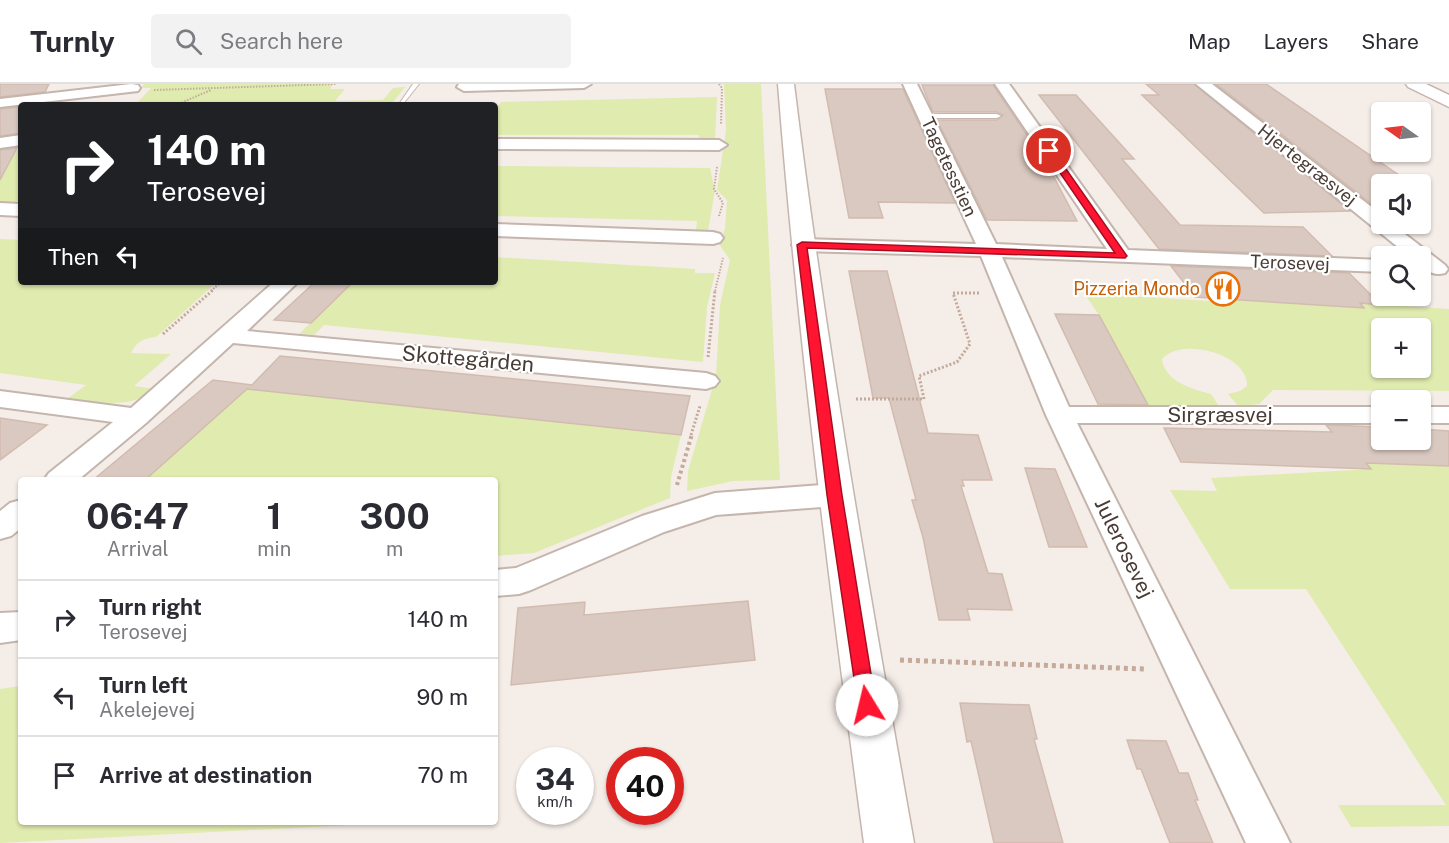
<!DOCTYPE html>
<html lang="en">
<head>
<meta charset="utf-8">
<style>
  :root { --surface:#fff; --page:#f2f2f3; --text:#2b2b33; --muted:#7c7c81; --line:#e1e1e2 }
  body { margin:0; font-family:"Public Sans",sans-serif; background:var(--page); color:var(--text); height:100vh; display:flex; flex-direction:column; font-size:22px; white-space:nowrap }
  * { box-sizing:border-box; margin:0 }
  p { font-size:20px; color:var(--muted) }
  .icon { flex:none; width:33px; height:33px; fill:none; stroke:currentColor; stroke-width:2; stroke-linecap:round; stroke-linejoin:round }
  .map { position:relative; flex:1; overflow:hidden }
  .side { position:absolute; left:18px; top:393px; width:480px; height:348px; display:flex; flex-direction:column; background:var(--surface); border-radius:6px; box-shadow:0 2px 4px #0004 }
  .side>* { flex:none }
  .banner { position:absolute; left:18px; top:18px; width:480px; height:183px; border-radius:6px; box-shadow:0 2px 4px #0004; background:#202124; color:#fff; overflow:hidden }
  .needle { width:39px; rotate:284deg }
  .controls { position:absolute; left:1371px; top:18px; display:grid; gap:12px }
  .controls a { display:grid; place-items:center; width:60px; height:60px; border-radius:6px; background:var(--surface); box-shadow:0 2px 4px #0004; font-size:30px }
  .speed { position:absolute; left:516px; top:663px; display:flex; gap:12px; font-size:30px; font-weight:700; text-align:center }
  .speed>* { display:grid; place-content:center; width:78px; height:78px; border-radius:50%; background:var(--surface); box-shadow:0 2px 4px #0004; line-height:1 }
  .speed small { font-size:15px; font-weight:400 }
  .speed .limit { border:9px solid #d22; background:#fff; color:#111 }
  .pin { position:absolute; display:grid; place-items:center; width:51px; height:51px; color:#fff; margin:-26px; border:3px solid #fff; border-radius:50%; box-shadow:0 2px 6px #0007 }
  .me { position:absolute; width:66px; margin:-33px; rotate:351deg; stroke-linejoin:round; filter:drop-shadow(0 0 4px #0008) }
  .turn { display:flex; align-items:center; gap:21px; height:126px; padding:0 30px; font-size:27px }
  .turn .icon { width:78px; height:78px; stroke-width:2.5 }
  .turn b { display:block; font-size:42px; line-height:51px }
  .then { display:flex; align-items:center; height:57px; padding:0 30px; background:#0003; gap:12px; font-size:22px }
  .eta { display:flex; justify-content:space-evenly; align-items:center; height:102px; text-align:center }
  .eta b { font-size:36px; font-weight:700; line-height:42px }
  ul { padding:0; list-style:none }
  li { display:flex; align-items:center; gap:18px; height:78px; padding:0 30px; border-top:2px solid var(--line) }
  li div { flex:1 }
  li b { display:block; font-size:22px }
  li em { font-style:normal }
  header { display:flex; align-items:center; gap:36px; box-sizing:border-box; height:84px; padding:0 30px; background:var(--surface); border-bottom:2px solid var(--line) }
  header strong { font-size:28px }
  nav { display:flex; gap:33px; margin-inline-start:auto; font-size:21px }
  .search { width:420px; height:54px; background:var(--page); display:flex; align-items:center; gap:15px; box-sizing:border-box; padding:0 21px; border-radius:6px; color:var(--muted); font-size:22px }
  .map>svg:first-child { display:block }
</style>
</head>
<body>
<header>
<strong>Turnly</strong>
<div class="search"><svg class="icon" aria-label="search" viewBox="0 0 24 24"><circle cx="10" cy="10" r="6"/><path d="M15 15l6 6"/></svg>Search here</div>
<nav><a>Map</a><a>Layers</a><a>Share</a></nav>
</header>
<div class="map">
<svg width="1449" height="759" viewBox="0 0 1449 759">
  <rect width="100%" height="100%" fill="#f5ede8"/>
  <path fill="#e0ebaf" fill-rule="evenodd" d="M144 0H333L330 5H345L335 17 383 16 393 4 405 3 391 21 445 20 444 21H135L151 4H141Z
    M724 0H761L780 396 733 397 687 407 688 387 716 292 720 221 730 176 719 160 725 145 727 116 717 106 726 47Z
    M717 13 715 57H699V51H498L495 55V27L501 18Z
    M21 64V115L10 121 0 120V78Z
    M495 82 710 84 715 107 708 146H696L697 137 495 132Z
    M0 155 21 156V198H217L156 253C144 254 136 258 131 269L171 270 134 302 154 305C130 327 97 317 67 315L86 301 0 289Z
    M495 173 695 185V189H715L707 223 703 278 324 241 314 251 299 250 353 198H495Z
    M1084 209 1224 218 1222 215 1363 224 1360 219 1449 225V307L1273 306 1259 320 1238 322 1228 310 1240 307 1247 302C1249 270 1181 252 1162 275 1165 298 1192 305 1211 310L1219 322H1148L1099 231ZM1382 244H1420V284H1382Z
    M247 305 681 351 671 393 670 414 534 469 495 472V396H145Z
    M1366 379 1449 382V742L1351 743 1338 721H1446L1306 505H1230L1170 406 1217 407 1211 394 1370 385Z
    M21 602V738H407L0 759V605Z"/>
  <path fill="#dac9c0" stroke="#d2bbb0" stroke-width="1.5" d="M0 0H49L45 8 0 13Z
    M1146 0H1194L1350 127 1264 129 1142 11H1159Z
    M1216 0H1266L1412 100H1382L1381 127Z
    M922 1H993L1048 82 1077 137 987 136 937 36H997L1003 31 997 28H933Z
    M825 5H903L955 119 878 118 883 134H849Z
    M1039 11H1076L1134 75H1122L1180 141 1303 143 1332 172 1159 165Z
    M21 23V49L0 52V25Z
    M17 64 0 96V66Z
    M1171 182 1349 189 1381 221 1360 219 1364 224 1195 213Z
    M849 187H887L928 349 978 351 992 396H962L964 402H961L988 489 1002 490 1012 526 967 525 970 536H939L923 453 912 416H916L889 314H873Z
    M315 198H353L311 239 274 236Z
    M1055 230 1099 231 1148 321 1098 320Z
    M280 272 690 312 681 351 247 305 145 396H93L213 296 252 301Z
    M0 334 47 341 0 376Z
    M1326 341 1382 343V356H1420V345L1449 347V382L1366 379 1371 385 1181 378 1164 344 1332 348Z
    M1025 384 1055 385 1087 463H1049Z
    M748 517 755 576 511 601 518 524 585 518 584 531Z
    M960 619 1029 621 1037 655H1034L1063 759H994L971 657 967 658Z
    M1127 656 1166 657 1179 689H1188L1198 716H1195L1213 759H1170L1141 685H1137Z"/>
  <g fill="none" stroke-linecap="round" stroke-linejoin="round">
    <defs>
      <path id="service" d="M413 0H419L403 20H399Z
        M925 30H997L1001 32 997 34H922L921 32Z"/>
      <path id="minor" d="M131 0 138 1 140 4 138 7 0 23V15Z
        M459 0H591L584 4 464 7 457 3Z
        M903 0H917L996 160 1107 165 995 0H1009L1128 166 1382 176V188L1002 173 1069 323H1382V339H1077L1290 759H1246L1046 331 981 172 802 167 795 165 792 161 795 157 802 155 976 160Z
        M1196 0H1212L1382 131V140H1392L1445 181 1448 185 1445 189C1434 192 1429 188 1420 181V172H1409Z
        M21 51V61L0 64V54Z
        M495 55 719 56 727 61 719 66 495 65Z
        M0 119 21 120V132L0 131Z
        M495 140 713 148 720 150 723 154 720 158 713 160 495 152Z
        M274 198H298L247 247 706 289 715 292 719 297 715 302 706 305 233 259 146 339 78 396H44L49 389 113 338 0 323V307L131 324Z
        M1420 323H1449V339H1420Z
        M835 400 846 404 850 411 846 418 835 422 716 431 664 448 531 506 519 510 495 512V486L516 484 642 432 715 409Z
        M21 416V444L11 452 0 455V427L10 419Z
        M21 528V556L0 559V529Z"/>
      <path id="tertiary" d="M778 0H794C825 255 869 507 914 759H864C830 506 798 254 778 0Z
        M1406 0H1426L1449 11V23L1408 3Z"/>
    </defs>
    <use href="#service" stroke="#c4b5ad" stroke-width="2"/>
    <use href="#minor" stroke="#c4b5ad" stroke-width="4"/>
    <use href="#tertiary" stroke="#c4b5ad" stroke-width="3"/>
    <path stroke="#c3aa9a" stroke-width="2" stroke-dasharray="1.5 1.5" stroke-linecap="butt" d="M719 0 722 4 721 40
      M154 6 336 0
      M176 21 211 6
      M717 83 714 105 723 119 719 132
      M211 207 221 198
      M715 207 723 174"/>
    <path stroke="#c3aa9a" stroke-width="3" stroke-dasharray="2 2" stroke-linecap="butt" d="M163 250 213 206
      M708 273 715 206
      M856 315H924L919 292 957 278 970 260 953 209H979
      M691 351 700 322"/>
    <path stroke="#c3aa9a" stroke-width="4" stroke-dasharray="3 3" stroke-linecap="butt" d="M677 401 692 350"/>
    <path stroke="#c3aa9a" stroke-width="5" stroke-dasharray="4 4" stroke-linecap="butt" d="M900 576 1144 585"/>
    <use href="#service" fill="#fff" fill-rule="evenodd"/>
    <use href="#minor" fill="#fff" fill-rule="evenodd"/>
    <use href="#tertiary" fill="#fff" fill-rule="evenodd"/>
  </g>
  <path fill="#ff1531" stroke="#a60e20" stroke-width="1.5" d="M1046 65H1052L1127 172 1125 174 807 164 842 411 876 621 874 627 867 629 861 627 858 621 827 411 797 161 802 158 1115 169 1045 67Z"/>
  <defs>
    <symbol id="restaurant-ring" viewBox="-11 -11 22 22"><circle r="9.5" fill="#fff" stroke="#e8710a" stroke-width="1.5"/><path d="M-5-6h1v4h1v-4h1v4h1v-4h1v5L-1.5 .5V6h-2V.5L-5-1ZM5-6V6H3V1.5H1.5Q1.5-4 5-6Z" fill="#e8710a"/></symbol>
  </defs>
  <g fill-rule="evenodd">
    <use href="#restaurant-ring" x="1204" y="186" width="38" height="38"/>
  </g>
  <g text-anchor="middle" stroke-width="4.5" stroke-linejoin="round" paint-order="stroke">
    <g font-size="18" fill="#493c36" stroke="#fff">
      <text transform="translate(1307 81) rotate(38)" y="6">Hjertegræsvej</text>
      <text transform="translate(949 83) rotate(65)" y="6">Tagetesstien</text>
      <text transform="translate(1290 179) rotate(2)" y="6">Terosevej</text>
    </g>
    <g font-size="18" fill="#c56008" stroke="#fff" text-anchor="end">
      <text x="1200" y="211">Pizzeria Mondo</text>
    </g>
    <g font-size="21" fill="#493c36" stroke="#fff">
      <text transform="translate(468 275) rotate(5)" y="7">Skottegården</text>
      <text x="1220" y="338">Sirgræsvej</text>
      <text transform="translate(1124 464) rotate(64)" y="7">Julerosevej</text>
    </g>
  </g>
</svg>
<div class="controls">
<a><svg class="needle" viewBox="-14 -14 28 28"><path d="M0-13l5 13h-10z" fill="#e53935"/><path d="M0 13l5-13h-10z" fill="#7c7c81"/></svg></a>
<a><svg class="icon" aria-label="sound" viewBox="0 0 24 24"><path d="M4 9h4l5-4v14l-5-4H4zM17 9q2 3 0 6"/></svg></a>
<a><svg class="icon" aria-label="search" viewBox="0 0 24 24"><circle cx="10" cy="10" r="6"/><path d="M15 15l6 6"/></svg></a>
<a>+</a>
<a>−</a>
</div>
<div class="speed"><div>34<small>km/h</small></div><div class="limit">40</div></div>
<div class="pin" style="left:1049px;top:67px;background:#d93025"><svg class="icon" aria-label="arrive" viewBox="0 0 24 24"><path d="M6 21V4h12l-3 4 3 4H6"/></svg></div>
<svg class="me" style="left:867px;top:621px" viewBox="-20 -20 40 40"><circle r="19" fill="#fff"/><path d="M0-13L10 11 0 6-10 11z" fill="#ff1531"/></svg>
<div class="banner">
<div class="turn"><svg class="icon" aria-label="right" viewBox="0 0 24 24"><path d="M7 20v-9h11M14 6l5 5-5 5"/></svg><div><b>140 m</b>Terosevej</div></div>
<div class="then">Then<svg class="icon" aria-label="left" viewBox="0 0 24 24"><path d="M17 20v-9H6M10 6l-5 5 5 5"/></svg></div>
</div>
<section class="side">
<div class="eta">
<div><b>06:47</b><p>Arrival</p></div>
<div><b>1</b><p>min</p></div>
<div><b>300</b><p>m</p></div>
</div>
<ul>
<li><svg class="icon" aria-label="right" viewBox="0 0 24 24"><path d="M7 20v-9h11M14 6l5 5-5 5"/></svg><div><b>Turn right</b><p>Terosevej</p></div><em>140 m</em></li>
<li><svg class="icon" aria-label="left" viewBox="0 0 24 24"><path d="M17 20v-9H6M10 6l-5 5 5 5"/></svg><div><b>Turn left</b><p>Akelejevej</p></div><em>90 m</em></li>
<li><svg class="icon" aria-label="arrive" viewBox="0 0 24 24"><path d="M6 21V4h12l-3 4 3 4H6"/></svg><div><b>Arrive at destination</b></div><em>70 m</em></li>
</ul>
</section>
</div>
</body>
</html>
